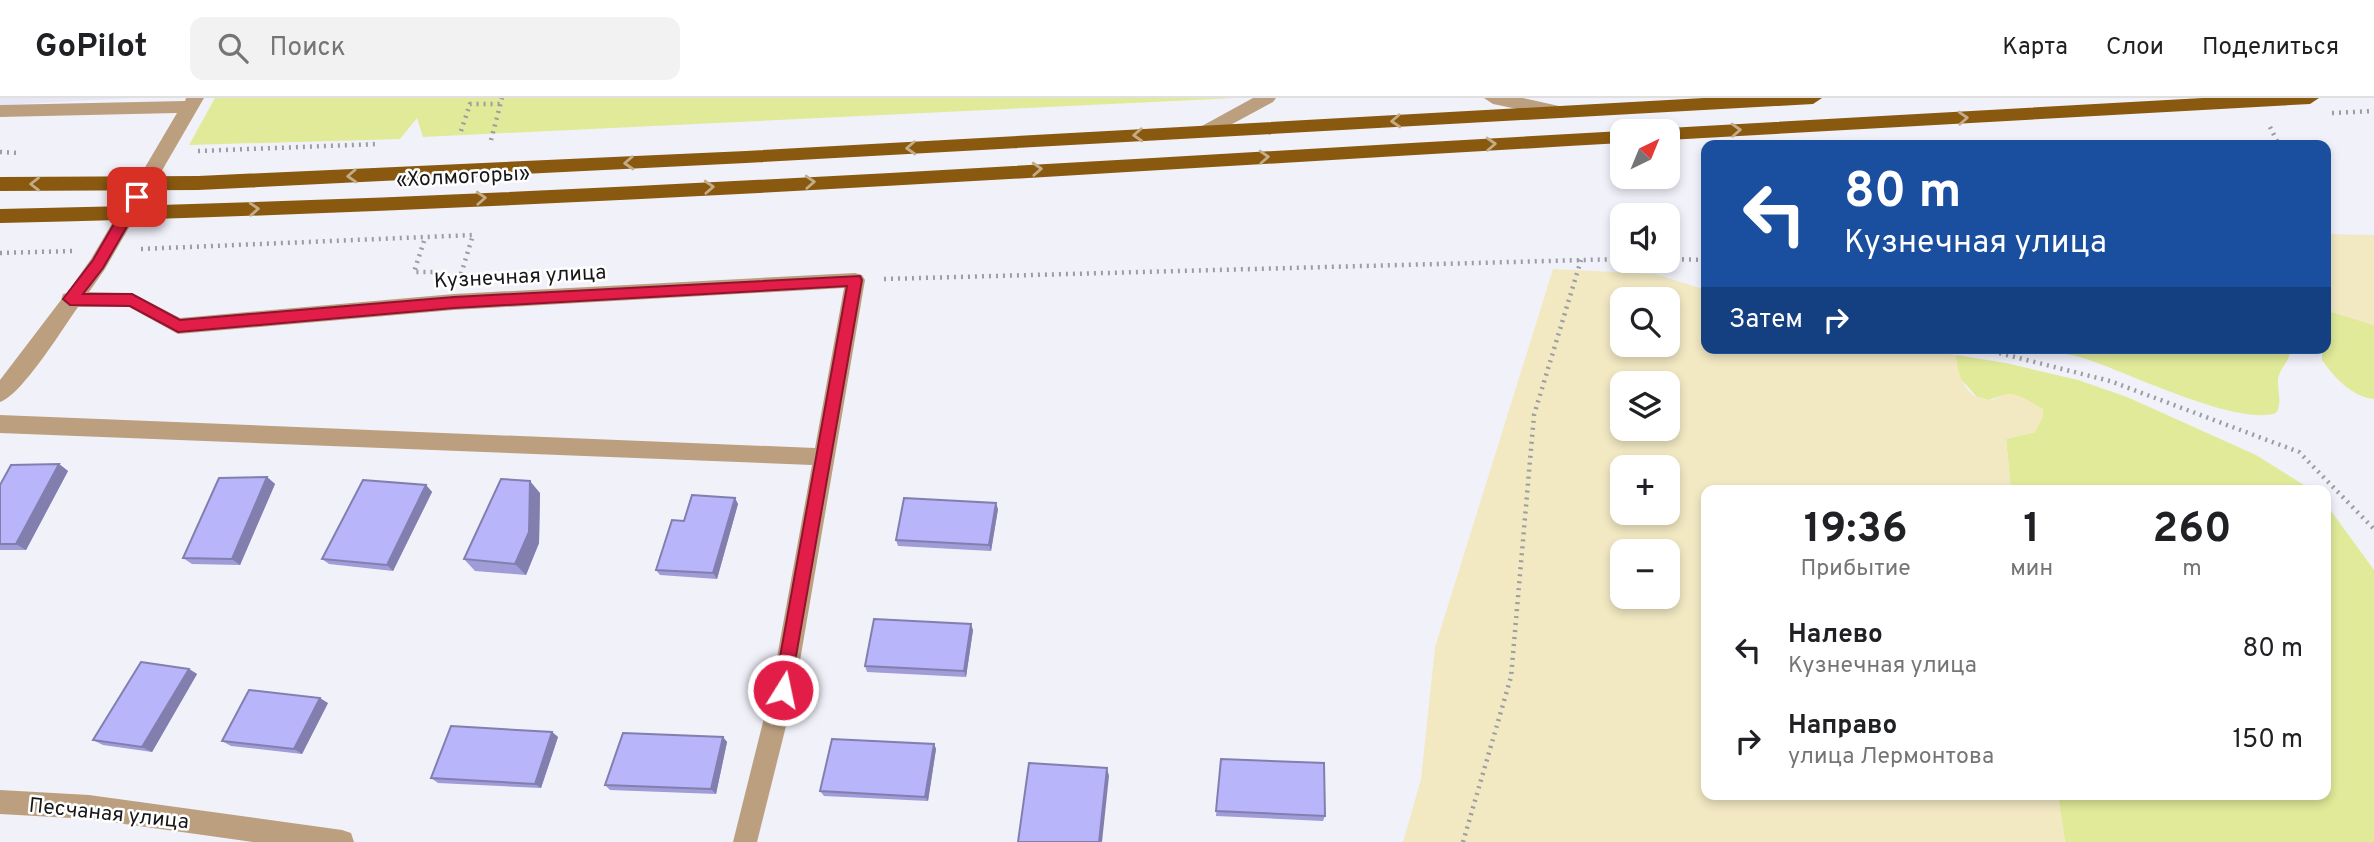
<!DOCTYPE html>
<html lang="ru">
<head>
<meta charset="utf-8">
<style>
  :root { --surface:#fff; --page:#f2f2f2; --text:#202124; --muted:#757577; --line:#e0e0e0 }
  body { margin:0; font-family:Overpass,sans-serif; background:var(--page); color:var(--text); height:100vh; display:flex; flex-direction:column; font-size:26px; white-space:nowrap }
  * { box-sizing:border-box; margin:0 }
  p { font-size:23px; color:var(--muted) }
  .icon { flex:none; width:38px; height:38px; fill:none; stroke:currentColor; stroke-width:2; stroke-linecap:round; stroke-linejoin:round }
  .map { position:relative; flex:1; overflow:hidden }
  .panel { position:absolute; left:1701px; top:387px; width:630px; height:315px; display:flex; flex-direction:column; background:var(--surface); border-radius:14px; box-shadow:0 4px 10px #0003 }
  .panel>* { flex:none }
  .hud { position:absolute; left:1701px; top:42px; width:630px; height:214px; border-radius:14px; box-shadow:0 4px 10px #0003; background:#1a4fa0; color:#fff; overflow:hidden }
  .needle { width:46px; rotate:43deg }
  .fabs { position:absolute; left:1610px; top:21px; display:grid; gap:14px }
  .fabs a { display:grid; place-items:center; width:70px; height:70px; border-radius:14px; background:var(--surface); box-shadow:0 4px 10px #0003; font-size:35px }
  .pin { position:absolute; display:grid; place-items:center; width:60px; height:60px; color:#fff; margin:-30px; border-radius:14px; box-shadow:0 4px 10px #0006 }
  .me { position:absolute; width:77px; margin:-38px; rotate:10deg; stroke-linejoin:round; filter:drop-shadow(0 0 5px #0008) }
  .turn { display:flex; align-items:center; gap:24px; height:147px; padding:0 28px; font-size:32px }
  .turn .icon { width:91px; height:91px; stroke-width:2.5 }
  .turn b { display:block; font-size:49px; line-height:60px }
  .then { display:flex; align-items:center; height:66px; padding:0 28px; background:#0003; gap:14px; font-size:26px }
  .eta { display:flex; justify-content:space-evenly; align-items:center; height:119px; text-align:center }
  .eta b { font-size:42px; font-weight:700; line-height:49px }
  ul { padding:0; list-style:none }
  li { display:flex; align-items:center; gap:21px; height:91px; padding:0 28px }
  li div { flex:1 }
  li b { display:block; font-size:26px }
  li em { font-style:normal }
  header { display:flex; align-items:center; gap:42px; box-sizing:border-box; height:98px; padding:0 35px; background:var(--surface); border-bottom:2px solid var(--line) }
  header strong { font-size:33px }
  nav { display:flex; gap:38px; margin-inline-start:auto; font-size:24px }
  .search { width:490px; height:63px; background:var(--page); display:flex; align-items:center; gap:18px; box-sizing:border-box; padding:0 24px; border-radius:14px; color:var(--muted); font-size:26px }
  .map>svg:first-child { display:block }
</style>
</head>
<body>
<header>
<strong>GoPilot</strong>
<div class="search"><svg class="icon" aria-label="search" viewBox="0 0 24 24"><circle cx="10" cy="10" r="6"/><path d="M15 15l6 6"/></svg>Поиск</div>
<nav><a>Карта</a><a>Слои</a><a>Поделиться</a></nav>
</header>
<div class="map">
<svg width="2374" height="744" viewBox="0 0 2374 744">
  <rect width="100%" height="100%" fill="#f1f1fa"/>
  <path fill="#e6e6f6" d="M0 0H131L0 7Z"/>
  <path fill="#e0ea99" d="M215 0H1236L423 39 417 20 400 41 189 47Z
    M2326 212 2374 227V301C2352 299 2334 279 2322 262V250H2326Z
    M2030 250H2290C2291 263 2280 269 2278 281 2277 294 2283 303 2276 315 2238 329 2125 273 2083 260 2066 255 2047 253 2030 250Z
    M1956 257 2006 265 2078 282 2127 299 2256 357 2312 392H2011L2006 341 2035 334 2032 305 2008 296 1988 302 1977 299 1957 277Z
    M2326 406 2374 472V744H2065L2058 697 2326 696Z"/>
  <path fill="#f2e9c3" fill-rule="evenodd" d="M2326 136 2374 137V227L2326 212Z
    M1553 171 1655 176 1706 192V250H1895L1956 257C1957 275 1965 300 1987 302 1995 303 2001 297 2008 296 2019 295 2034 306 2043 311V319L2035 334 2006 341 2011 392H1706V696L2058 697 2065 744H1403L1421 681 1435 549ZM1622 201H1668V247H1622ZM1622 285H1668V331H1622ZM1622 369H1668V415H1622ZM1622 453H1668V499H1622Z"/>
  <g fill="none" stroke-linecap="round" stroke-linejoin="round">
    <path stroke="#9c9ca3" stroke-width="4.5" stroke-dasharray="2 5" stroke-linecap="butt" d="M2332 15 2374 13
      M2270 29 2279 47
      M461 33 470 6H502
      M491 42 502 0
      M198 53 378 46
      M0 54 21 55
      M424 143 414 174H436
      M141 151 473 137 461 176
      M0 155 73 153
      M1668 161 1706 162
      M884 181 1622 161
      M1979 250 2110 283 2299 354 2374 431
      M1463 744 1511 579 1534 317 1581 162"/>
    <path fill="#bb9f7f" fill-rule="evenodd" d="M186 0H204L105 171 89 194 132 195 180 220 454 196 855 175 862 177 865 182 795 592 757 744H733L771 592 812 367 0 335V317L815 350 844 190 454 212 178 236 129 209H78C63 230 22 297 0 304V282L61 202 63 196 67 195 91 161 177 15 0 19V7L185 3Z
      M1253 0H1276L1273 4 1212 37H1200L1197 33 1200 29Z
      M1484 0H1523L1568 10 1571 14 1562 20 1493 6Z
      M0 692 89 697 342 732 351 735 354 744H253L89 721 0 716Z"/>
    <path fill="#89590f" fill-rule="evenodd" d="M1704 0H1822L1813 6 746 65 198 92 0 93V79L198 78 746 53Z
      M2203 0H2319L2310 6 1668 42V33H1661L1668 30Z
      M1622 33V45C1082 76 541 113 0 125V111C541 100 1082 63 1622 33Z"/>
  </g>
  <path fill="#9f9cd7" d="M59 366 68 373 26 452H0V387Z
    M267 379 275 386 240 467 192 466 183 460Z
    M426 387 432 394 393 473 329 466 322 461Z
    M540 395 539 445 526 477 475 473 464 461Z
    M735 400 738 406 717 481 660 477 656 472 684 423Z
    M998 411 991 453 898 448 896 442Z
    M973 532 966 579 867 574 865 568Z
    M189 571 197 576 152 654 103 647 93 642Z
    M328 605 302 656 231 648 222 643Z
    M552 634 558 639 541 690 438 685 431 680Z
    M723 639 727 644 716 696 610 692 605 687Z
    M934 646 936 651 928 703 824 698 820 693Z
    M1221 661 1325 718 1323 723 1216 718Z"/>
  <path fill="#827faf" d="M59 366 68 373 26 452 16 446Z
    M267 379 275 386 240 467 232 461Z
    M530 383 540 395 539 445 526 477 515 466Z
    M426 387 432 394 393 473 387 467Z
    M735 400 738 406 717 481 713 475Z
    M996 405 998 411 991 453 989 447Z
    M971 526 973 532 966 579 964 573Z
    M189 571 197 576 152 654 142 649Z
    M320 600 328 605 302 656 294 651Z
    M552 634 558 639 541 690 535 686Z
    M723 639 727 644 716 696 711 691Z
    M934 646 936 651 928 703 925 699Z
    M1107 670 1109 678 1102 744H1099Z"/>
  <path fill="#b9b5fa" stroke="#827faf" stroke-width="2" d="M59 366 16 446H0V387L11 367Z
    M267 379 232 461 183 460 219 380Z
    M501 381 530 383 529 434 515 466 464 461Z
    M363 382 426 387 387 467 322 461Z
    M692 397 735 400 713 475 656 472 672 422 684 423Z
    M904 400 996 405 989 447 896 442Z
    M874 521 971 526 964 573 865 568Z
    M141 564 189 571 142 649 93 642Z
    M249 592 320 600 294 651 222 643Z
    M451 628 552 634 535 686 431 680Z
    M623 635 723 639 711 691 605 687Z
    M832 641 934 646 925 699 820 693Z
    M1221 661 1324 665 1325 718 1216 713Z
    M1029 665 1107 670 1099 744H1018Z"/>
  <defs><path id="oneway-chevron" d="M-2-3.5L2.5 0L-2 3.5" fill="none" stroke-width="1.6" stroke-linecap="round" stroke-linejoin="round" transform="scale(1.75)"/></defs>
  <g stroke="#c4ac87">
    <use href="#oneway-chevron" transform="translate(1963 20) rotate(-3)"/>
    <use href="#oneway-chevron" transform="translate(1396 23) rotate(177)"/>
    <use href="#oneway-chevron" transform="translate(1736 32) rotate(-3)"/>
    <use href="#oneway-chevron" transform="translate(1138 37) rotate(177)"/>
    <use href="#oneway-chevron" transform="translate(1491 46) rotate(-3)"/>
    <use href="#oneway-chevron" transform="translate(911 50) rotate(177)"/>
    <use href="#oneway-chevron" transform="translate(1264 59) rotate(-3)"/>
    <use href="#oneway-chevron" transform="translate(629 65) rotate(177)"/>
    <use href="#oneway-chevron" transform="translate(1037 71) rotate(-3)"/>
    <use href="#oneway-chevron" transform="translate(352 78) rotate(177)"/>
    <use href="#oneway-chevron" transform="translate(810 84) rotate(-3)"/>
    <use href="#oneway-chevron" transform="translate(35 86) rotate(-180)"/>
    <use href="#oneway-chevron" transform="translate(709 89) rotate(-3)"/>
    <use href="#oneway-chevron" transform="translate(481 100) rotate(-3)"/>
    <use href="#oneway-chevron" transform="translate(254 111) rotate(-3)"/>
  </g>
  <path fill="#e11d48" stroke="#92132f" stroke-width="2" d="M137 94 144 99 103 170 83 196H132L180 222 454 199 860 178 862 182 789 598 783 600 777 598 774 592 847 188 454 210 178 234 130 208 70 207 63 201 93 162 132 95Z"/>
  <g text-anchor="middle" stroke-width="5" stroke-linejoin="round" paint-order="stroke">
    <g font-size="21" fill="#17171a" stroke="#fff">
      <text transform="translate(463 78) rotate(-3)" y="7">«Холмогоры»</text>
      <text transform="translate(520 178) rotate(-3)" y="7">Кузнечная улица</text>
      <text transform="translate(109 715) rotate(6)" y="7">Песчаная улица</text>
    </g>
  </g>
</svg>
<div class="fabs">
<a><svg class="needle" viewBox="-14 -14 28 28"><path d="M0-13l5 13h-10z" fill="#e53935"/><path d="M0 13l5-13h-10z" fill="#757577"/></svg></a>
<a><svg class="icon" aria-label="sound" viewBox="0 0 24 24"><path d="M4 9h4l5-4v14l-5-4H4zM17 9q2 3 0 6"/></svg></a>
<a><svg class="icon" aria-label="search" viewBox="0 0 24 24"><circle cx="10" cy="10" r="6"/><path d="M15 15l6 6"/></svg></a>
<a><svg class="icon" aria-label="layers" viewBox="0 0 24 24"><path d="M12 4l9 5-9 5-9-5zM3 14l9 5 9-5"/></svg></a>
<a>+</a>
<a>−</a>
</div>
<div class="pin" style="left:137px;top:99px;background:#d93025"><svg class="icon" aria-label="arrive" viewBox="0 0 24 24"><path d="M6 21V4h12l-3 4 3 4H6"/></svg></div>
<svg class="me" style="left:783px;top:592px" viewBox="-20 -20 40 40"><circle r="17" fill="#e11d48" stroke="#fff" stroke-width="3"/><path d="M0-11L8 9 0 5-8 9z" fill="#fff"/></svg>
<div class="hud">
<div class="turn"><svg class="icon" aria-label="left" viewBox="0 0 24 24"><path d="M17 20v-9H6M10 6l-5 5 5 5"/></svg><div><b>80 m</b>Кузнечная улица</div></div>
<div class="then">Затем<svg class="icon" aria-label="right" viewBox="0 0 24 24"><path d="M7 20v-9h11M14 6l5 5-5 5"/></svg></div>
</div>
<section class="panel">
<div class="eta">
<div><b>19:36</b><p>Прибытие</p></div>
<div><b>1</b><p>мин</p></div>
<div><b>260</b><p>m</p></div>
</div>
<ul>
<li><svg class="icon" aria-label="left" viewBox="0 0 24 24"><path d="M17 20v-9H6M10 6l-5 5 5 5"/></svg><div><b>Налево</b><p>Кузнечная улица</p></div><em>80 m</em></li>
<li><svg class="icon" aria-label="right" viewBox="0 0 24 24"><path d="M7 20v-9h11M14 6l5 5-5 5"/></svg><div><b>Направо</b><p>улица Лермонтова</p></div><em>150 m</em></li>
</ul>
</section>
</div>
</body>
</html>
